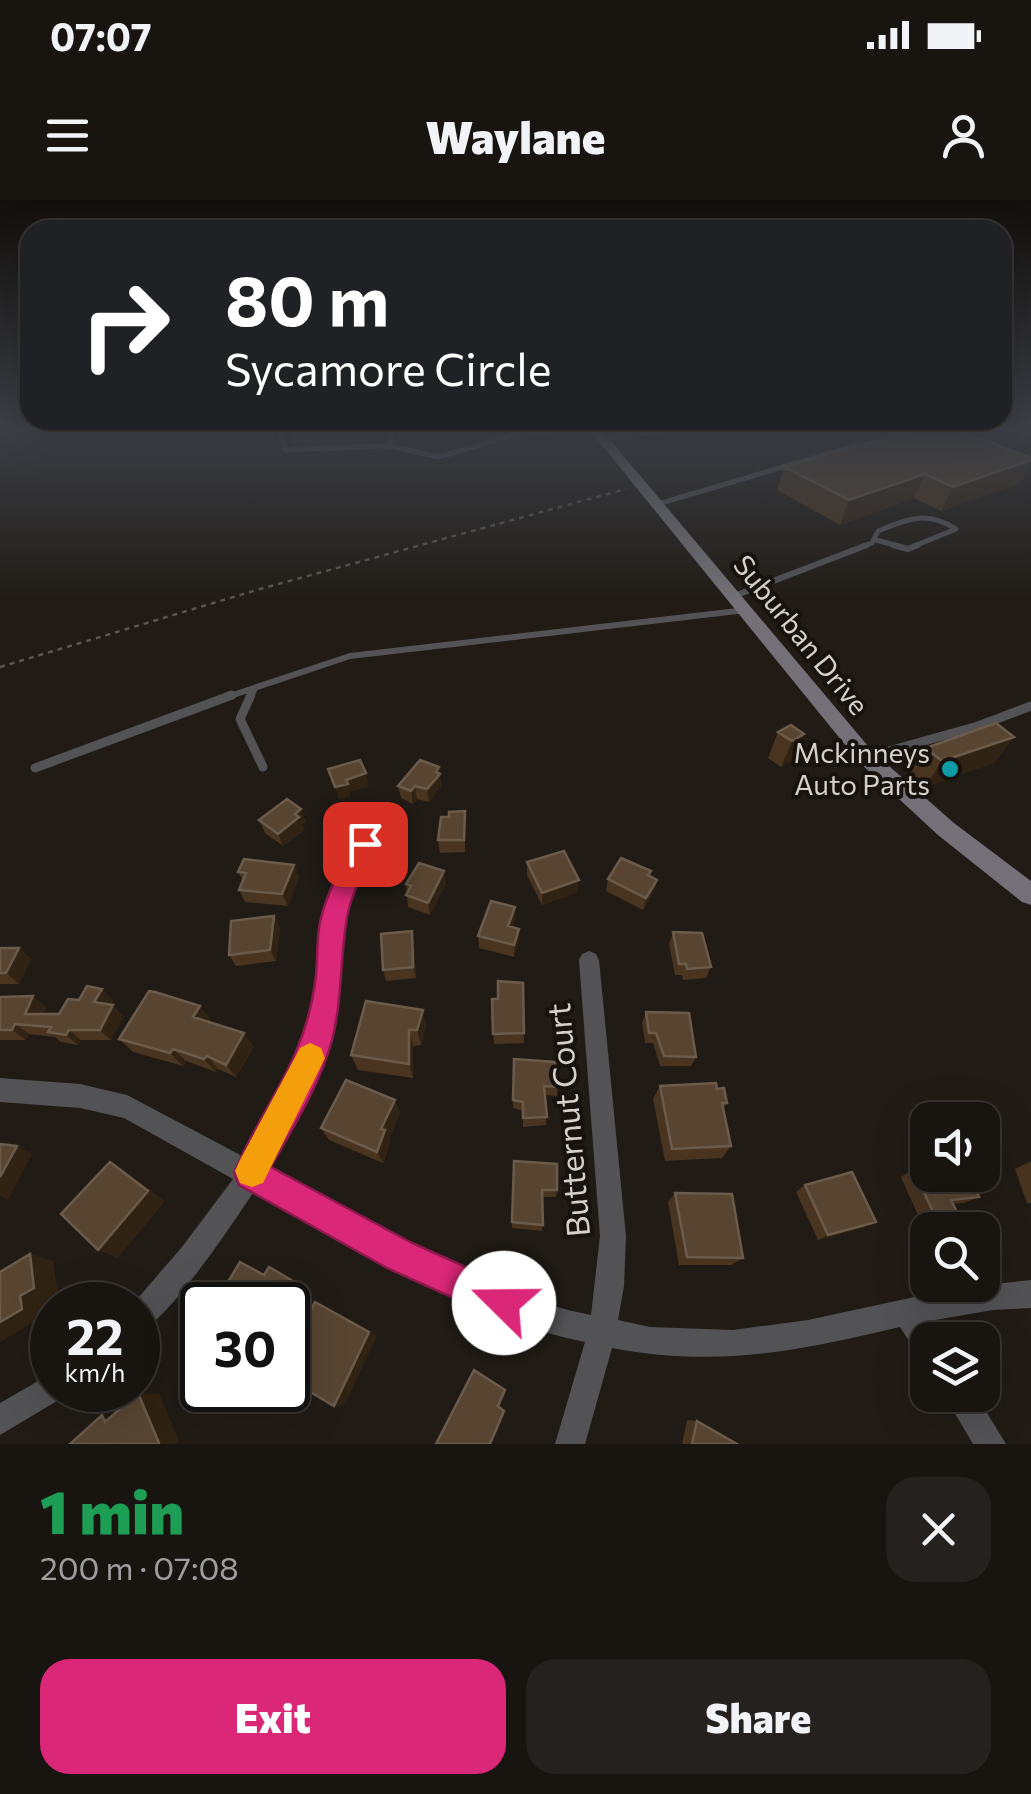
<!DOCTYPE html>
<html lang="en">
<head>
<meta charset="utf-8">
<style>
  :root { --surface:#181410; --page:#25211e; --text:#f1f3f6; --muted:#9f9e9f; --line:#363330; --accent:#db2777 }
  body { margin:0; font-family:Commissioner,sans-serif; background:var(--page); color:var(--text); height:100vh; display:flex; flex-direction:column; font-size:38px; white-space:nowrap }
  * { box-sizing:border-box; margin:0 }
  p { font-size:32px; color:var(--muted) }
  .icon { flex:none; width:55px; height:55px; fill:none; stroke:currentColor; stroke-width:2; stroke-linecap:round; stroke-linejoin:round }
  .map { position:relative; height:1244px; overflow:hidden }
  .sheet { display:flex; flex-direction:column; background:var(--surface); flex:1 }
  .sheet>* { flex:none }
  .banner { position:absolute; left:20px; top:20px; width:992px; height:210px; border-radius:30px; box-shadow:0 10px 40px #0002,0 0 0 2px var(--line); background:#202124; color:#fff; overflow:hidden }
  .tools { position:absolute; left:910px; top:902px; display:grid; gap:20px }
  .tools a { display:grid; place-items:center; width:90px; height:90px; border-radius:20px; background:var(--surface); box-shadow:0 10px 40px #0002,0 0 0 2px var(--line); font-size:50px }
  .speed { position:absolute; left:30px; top:1082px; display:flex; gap:20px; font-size:50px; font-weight:700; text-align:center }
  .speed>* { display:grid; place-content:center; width:130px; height:130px; border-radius:50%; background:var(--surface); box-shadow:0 10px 40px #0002,0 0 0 2px var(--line); line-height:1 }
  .speed small { font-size:25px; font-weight:400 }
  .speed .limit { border:5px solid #111; border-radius:15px; background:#fff; color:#111 }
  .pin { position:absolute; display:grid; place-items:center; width:85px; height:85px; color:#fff; margin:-42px; border-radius:20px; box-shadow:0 5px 15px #0006 }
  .me { position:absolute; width:110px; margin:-55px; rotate:292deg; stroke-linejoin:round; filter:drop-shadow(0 0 8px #0008) }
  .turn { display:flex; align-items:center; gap:35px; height:210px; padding:0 40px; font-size:45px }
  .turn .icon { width:130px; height:130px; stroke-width:2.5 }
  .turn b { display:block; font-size:70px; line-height:85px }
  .round { display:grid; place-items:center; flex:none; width:105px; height:105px; border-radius:30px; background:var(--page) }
  .head { display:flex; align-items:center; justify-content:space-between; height:170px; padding:0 40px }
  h1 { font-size:60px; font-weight:800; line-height:75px; color:#1e9e55 }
  .action { display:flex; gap:20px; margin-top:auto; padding:20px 40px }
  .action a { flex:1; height:115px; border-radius:30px; background:var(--accent); color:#fff; font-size:40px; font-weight:800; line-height:115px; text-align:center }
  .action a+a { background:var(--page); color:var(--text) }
  .status { display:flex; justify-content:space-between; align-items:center; height:70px; padding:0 50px; background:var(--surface); direction:ltr }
  .status svg { height:28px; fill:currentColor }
  header { display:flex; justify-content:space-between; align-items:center; height:130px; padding:0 40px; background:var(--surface); font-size:45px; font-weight:800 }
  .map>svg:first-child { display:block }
</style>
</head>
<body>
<div class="status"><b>07:07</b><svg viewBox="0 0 49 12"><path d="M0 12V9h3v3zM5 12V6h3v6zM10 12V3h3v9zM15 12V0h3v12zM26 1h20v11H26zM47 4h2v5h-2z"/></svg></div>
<header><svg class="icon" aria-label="menu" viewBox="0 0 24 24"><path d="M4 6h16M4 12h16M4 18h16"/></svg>Waylane<svg class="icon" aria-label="person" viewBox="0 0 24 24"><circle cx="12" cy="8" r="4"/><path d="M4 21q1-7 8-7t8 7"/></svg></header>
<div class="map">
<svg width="1031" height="1244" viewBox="0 0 1031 1244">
  <rect width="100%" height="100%" fill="#201b15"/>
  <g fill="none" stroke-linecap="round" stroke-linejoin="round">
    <path stroke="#58544f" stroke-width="2.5" stroke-dasharray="5 5" stroke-linecap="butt" d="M0 467 260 389 626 289"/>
    <path stroke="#535356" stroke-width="5" d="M279 228 285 250 390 246 392 228
      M604 239 682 228
      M390 246 439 257 514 235 580 228
      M658 304 857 245
      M876 340 902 347
      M861 347 872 343 878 331C908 319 927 310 956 329L912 347"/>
    <path stroke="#535356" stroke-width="6" d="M893 345 908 349 918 345
      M734 396 867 345
      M224 498 350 456 746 410
      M250 498 254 490"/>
    <path stroke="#535356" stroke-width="9" d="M251 495 240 519 263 567
      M867 557 978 526 1031 506
      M35 568 232 495"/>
    <path fill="#535356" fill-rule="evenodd" d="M365 637 371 639 374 644C359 674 345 704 340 738 336 769 339 800 332 830 320 879 293 928 267 970 369 1027 475 1092 591 1115L600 1036 579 760 582 754 589 751 596 754 599 760 626 1036 624 1086 618 1120 650 1127 733 1130 808 1120 956 1088 1031 1080V1108L993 1110 929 1121 940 1140H928V1159L918 1155 900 1127C798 1151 717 1168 612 1148L585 1244H555L585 1142C472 1120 354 1048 254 991 235 1021 167 1122 138 1133V1105H132L182 1047 233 979 124 918 80 908 0 902V878L80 884 127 895 246 958C272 919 299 874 310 828 318 798 316 767 320 737 326 703 341 674 356 644L359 639Z
      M52 1173V1190H66L62 1198 0 1235V1203Z
      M944 1195H976L1006 1244H973Z"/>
    <path fill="#737177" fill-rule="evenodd" d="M588 228H600L873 552 954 623 1031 681V705L1022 702 938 635 859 562Z"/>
  </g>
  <path fill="#48341f" d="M289 228H371L369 241 293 243Z
    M1031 258V263L1020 283 941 311 914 298 840 325 777 290 784 267Z
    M778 532 804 534 793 560 781 567 768 558Z
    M1014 537 994 563 925 587 910 573 926 548Z
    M439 567 441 586 429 602 417 599 413 604 401 598 398 586Z
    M465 611V652L440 653 438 640 449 617Z
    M259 620 306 622 302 624 304 630 283 646 265 633Z
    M527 662 578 692 542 705 527 675Z
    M294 665 299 677 288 706 245 702 239 690 243 681 238 672Z
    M651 671 650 676 657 680 654 692 643 710 606 691 608 679Z
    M446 683 430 715 408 707 406 684Z
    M515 707V719L512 727 519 729V740L514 757 479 748 478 736Z
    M274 716 280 728 276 761 236 766 229 755Z
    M412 731 414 743 416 778 386 781 383 770Z
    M673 732 711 767 706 778 683 780 682 775H675L669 744Z
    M0 748H19L31 759 19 784H0Z
    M523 783 524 843 494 844 492 799H498Z
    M0 797 46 807 42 814H59L79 800H113L110 805H113L124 816 111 840H81L78 845 61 842 55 837 29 834 26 840H0Z
    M366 801 426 825 421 845 413 846V878L358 870 351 855Z
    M646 812 696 857 691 866H660L653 843H645L642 823Z
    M211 820 210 822 244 833 254 847 236 877 218 869 216 872 186 861 183 866 133 852 119 839Z
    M514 859 558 887 557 896 545 895 546 925 523 927V911L513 908Z
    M660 886 717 889 727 903 723 909 731 946 722 958 665 961 653 899Z
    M395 900 400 913 389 939 390 943 383 963 329 940 321 928Z
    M514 961 557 990 556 997H542V1031L512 1028Z
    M1031 961V1003H1027L1015 969Z
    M913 969 979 997 964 1003 953 1004 957 1012 943 1019 921 1022 901 977Z
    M805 985 865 1027 818 1040 796 992Z
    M675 993 743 1058 731 1065H679L668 1002Z
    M687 1220 697 1221 737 1244H682Z"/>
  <path fill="#312313" d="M1031 260V263L1020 283 941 311 953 287Z
    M925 274 914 298 840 325 849 300Z
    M804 534 793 560 781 567 792 541Z
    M1014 537 994 563 925 587 942 561Z
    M439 567 441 586 429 602 427 589Z
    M366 573 369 586 350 592 351 596 339 600 335 587 346 580Z
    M415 586 417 599 413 604 411 591Z
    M301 609 306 622 302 624 304 630 283 646 278 634Z
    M294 665 299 677 288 706 282 694Z
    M444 671 446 683 430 715 428 703Z
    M579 680 578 692 542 705V693Z
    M657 680 654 692 643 710 646 698Z
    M515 707V719L509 738 508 726Z
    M274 716 280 728 276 761 270 750Z
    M519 729V740L514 757V745Z
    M412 731 414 743 416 778 413 767Z
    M19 748 31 759 19 784 6 773Z
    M102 789 113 800 105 813 94 802Z
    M33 796 46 807 38 824 25 814Z
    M113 805 124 816 111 840 100 830Z
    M200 806 211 820 205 831 193 817Z
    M423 810 426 825 421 845 417 830Z
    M15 824 29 834 26 840 12 830Z
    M69 830 81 840 78 845 66 835Z
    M409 830 413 846V878L409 864Z
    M244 833 254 847 236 877 226 865Z
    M173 849 186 861 183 866 170 853Z
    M207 856 218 869 216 872 204 859Z
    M395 900 400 913 389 939 390 943 383 963 377 952 381 929Z
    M17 946 32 954 8 1000 0 996V977Z
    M110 962 128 973 165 1001 118 1058 98 1050Z
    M876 1022 865 1027 818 1040 828 1035Z
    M30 1054 53 1061 58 1094 45 1101 47 1114 0 1142V1122L20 1096Z
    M291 1080 298 1084 286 1105H276Z
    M315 1102 377 1136 344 1206H334Z
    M138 1193 159 1194 179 1241 175 1244H158Z"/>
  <path fill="#574532" stroke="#6a5b4a" stroke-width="2.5" d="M920 228H954L1031 258V260L953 287 925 274 849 300 784 267Z
    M996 523 1014 537 942 561 926 548Z
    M791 525 804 534 792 541 778 532Z
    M360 560 366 573 346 580 348 584 335 587 328 569Z
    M420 560 439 567 436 572 440 574 427 589 415 586 411 591 398 586Z
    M287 599 301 609 295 614 299 617 278 634 259 620Z
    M465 611 464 640H438L441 617H449V612Z
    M564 651 579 680 542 693 527 662Z
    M621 658 651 671 648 675 657 680 646 698 608 679Z
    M244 659 294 665 282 694 239 690 246 673 238 672Z
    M419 663 444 671 428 703 406 695 411 686 406 684Z
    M491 701 515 707 508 726 519 729 514 745 478 736Z
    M274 716 270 750 229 755 231 721Z
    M412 731 413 767 383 770 381 734Z
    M673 732 702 733 711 767 687 769 686 764H679Z
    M0 748H19L6 773H0Z
    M498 781 523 783 524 833 493 834 492 799H498Z
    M87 786 102 789 94 802 113 805 100 830H69L66 835 48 832 51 827 15 824 12 830H0V797L33 796 25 814H59L68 799 79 800Z
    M149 791 155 792 200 806 193 817 244 833 226 865 207 856 204 859 173 849 170 853 119 839Z
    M366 801 423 810 417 830H409V864L351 855Z
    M646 812 689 813 696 857 664 856 656 833H649Z
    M514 859 555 862 558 887 544 886 547 917 523 918V902L513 900Z
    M346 880 395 900 381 929 385 930 377 952 321 928Z
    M716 883 717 889 724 888 727 903H722L731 946 672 949 660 886Z
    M0 944 17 946 0 977Z
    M514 961 557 964V990H542L543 1025 512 1022Z
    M110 962 148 991 98 1050 61 1014Z
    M928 968V975H970L979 997 951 1000 957 1012 935 1016 913 969Z
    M852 972 876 1022 828 1035 805 985Z
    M675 993 732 994 743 1058 687 1057Z
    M30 1054 34 1088 20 1096 22 1109 0 1122V1072Z
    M240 1062 264 1075 269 1067 291 1080 276 1105H214Z
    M315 1102 369 1132 334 1206 288 1179V1156Z
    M474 1170 505 1190 498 1206 504 1211 490 1244H436Z
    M138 1193 159 1243 158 1244H70L102 1215 105 1222Z
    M697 1221 737 1244H692Z"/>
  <linearGradient id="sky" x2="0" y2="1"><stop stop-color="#120f0c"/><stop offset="0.57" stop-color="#3c3f46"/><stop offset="1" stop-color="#3c3f46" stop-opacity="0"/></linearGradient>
  <rect width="1031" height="402" fill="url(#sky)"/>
  <path fill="#db2777" stroke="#8e194d" stroke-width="2.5" d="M365 635 377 644C365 670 349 696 346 724 340 763 342 802 332 840 320 885 293 927 271 967L412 1043 517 1090 522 1103 517 1115 504 1121 387 1068 239 985 234 973C263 904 304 863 315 783 318 763 316 742 320 722 324 703 348 641 365 635Z"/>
  <path fill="#f59e0b" d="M310 843 321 848 325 858 263 983 252 987 240 983 235 971 240 960 300 848Z"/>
  <circle fill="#0f9aa8" stroke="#17120c" stroke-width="4" cx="950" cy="569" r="10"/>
  <g text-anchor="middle" stroke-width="8" stroke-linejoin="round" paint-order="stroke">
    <g font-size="28" fill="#d4d1cd" stroke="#17120c">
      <text transform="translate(801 435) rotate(51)" y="10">Suburban Drive</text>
    </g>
    <g font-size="28" fill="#d4d1cd" stroke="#17120c" text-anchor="end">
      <text x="930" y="563">Mckinneys<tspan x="930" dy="32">Auto Parts</tspan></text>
    </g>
    <g font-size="32" fill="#d4d1cd" stroke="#17120c">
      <text transform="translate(569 920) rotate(-95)" y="11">Butternut Court</text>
    </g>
  </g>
</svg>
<div class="tools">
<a><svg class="icon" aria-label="sound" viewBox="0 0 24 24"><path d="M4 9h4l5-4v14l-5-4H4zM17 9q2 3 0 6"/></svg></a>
<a><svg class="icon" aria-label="search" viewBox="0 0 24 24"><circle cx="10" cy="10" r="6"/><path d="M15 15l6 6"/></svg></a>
<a><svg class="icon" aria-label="layers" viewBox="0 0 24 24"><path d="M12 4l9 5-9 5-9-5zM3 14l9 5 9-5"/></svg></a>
</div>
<div class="speed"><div>22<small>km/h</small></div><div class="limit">30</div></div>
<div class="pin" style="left:365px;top:644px;background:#d93025"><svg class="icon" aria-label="arrive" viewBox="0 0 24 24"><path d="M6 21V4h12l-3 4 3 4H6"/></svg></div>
<svg class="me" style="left:504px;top:1103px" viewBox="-20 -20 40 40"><circle r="19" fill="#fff"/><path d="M0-13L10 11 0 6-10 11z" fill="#db2777"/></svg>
<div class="banner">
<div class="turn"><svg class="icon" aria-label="right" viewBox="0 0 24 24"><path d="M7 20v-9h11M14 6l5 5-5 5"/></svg><div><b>80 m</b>Sycamore Circle</div></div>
</div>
</div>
<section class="sheet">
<div class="head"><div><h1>1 min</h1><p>200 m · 07:08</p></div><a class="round"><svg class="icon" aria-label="close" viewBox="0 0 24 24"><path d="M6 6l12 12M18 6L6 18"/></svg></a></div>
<div class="action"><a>Exit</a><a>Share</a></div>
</section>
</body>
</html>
